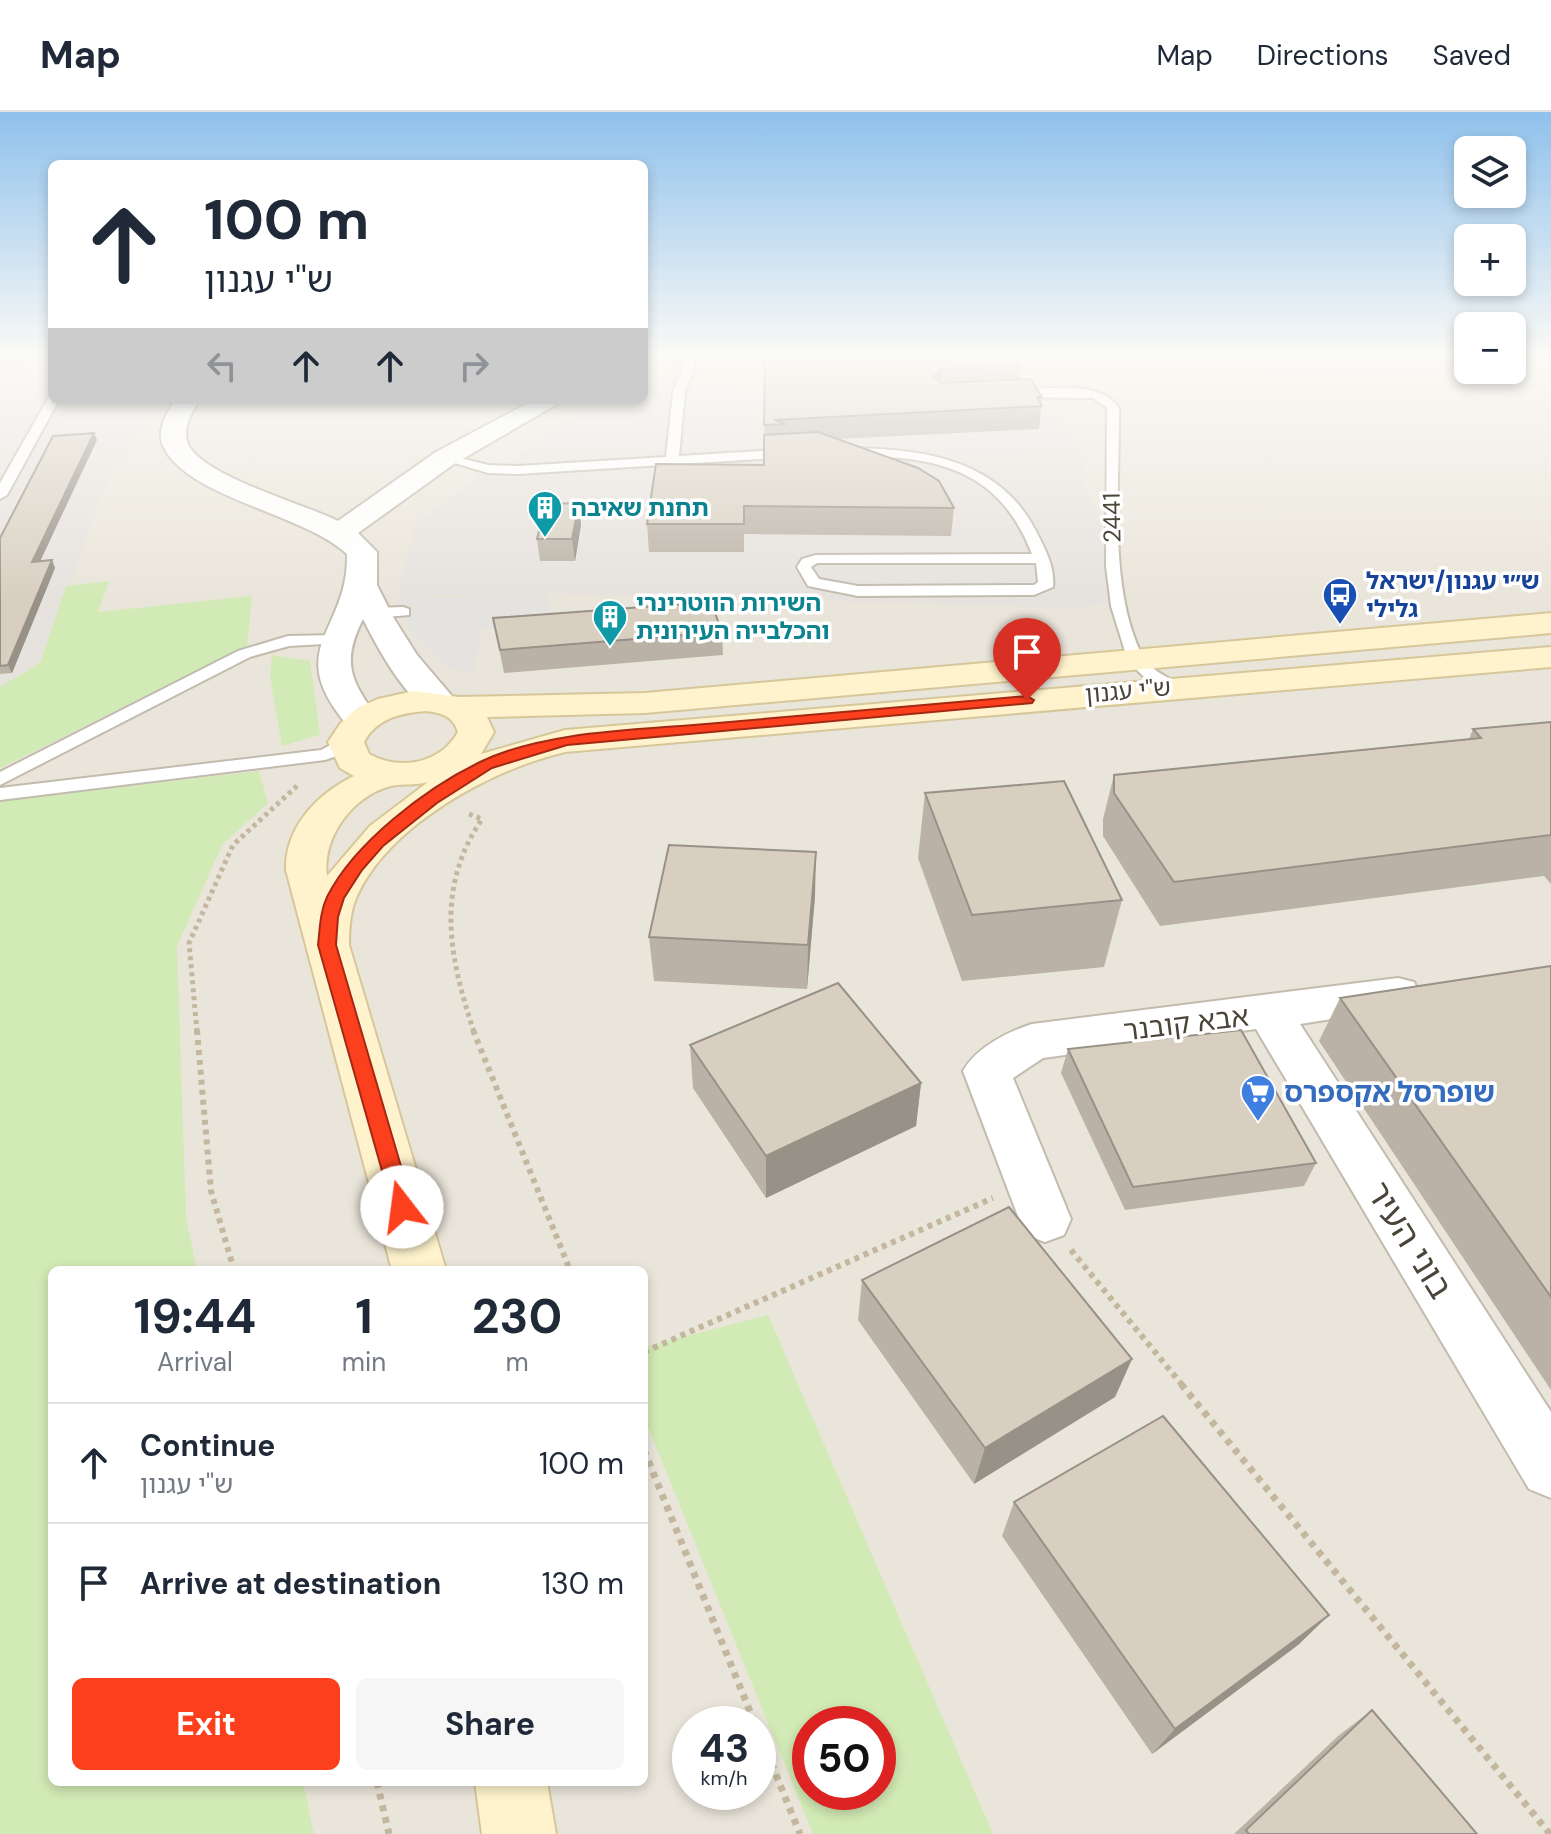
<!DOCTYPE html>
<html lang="en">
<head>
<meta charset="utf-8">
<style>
  :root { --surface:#fff; --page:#f6f6f7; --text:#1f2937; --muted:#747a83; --line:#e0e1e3; --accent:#fc3f1d }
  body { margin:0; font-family:"DM Sans","Noto Sans Hebrew",sans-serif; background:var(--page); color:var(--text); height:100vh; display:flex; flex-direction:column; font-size:30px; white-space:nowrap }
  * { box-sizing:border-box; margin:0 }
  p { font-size:26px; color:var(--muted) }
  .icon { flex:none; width:44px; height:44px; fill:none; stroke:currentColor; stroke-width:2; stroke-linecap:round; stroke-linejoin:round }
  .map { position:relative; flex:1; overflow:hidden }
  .panel { position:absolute; left:48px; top:1154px; width:600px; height:520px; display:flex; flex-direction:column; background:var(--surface); border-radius:12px; box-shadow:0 4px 12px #0003 }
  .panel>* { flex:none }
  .hud { position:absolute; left:48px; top:48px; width:600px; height:244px; border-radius:12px; box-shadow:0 4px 12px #0003; background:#fff; color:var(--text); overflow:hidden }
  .tools { position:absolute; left:1454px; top:24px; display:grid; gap:16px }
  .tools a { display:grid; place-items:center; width:72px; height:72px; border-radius:12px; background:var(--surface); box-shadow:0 4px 12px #0003; font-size:40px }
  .speed { position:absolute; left:672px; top:1594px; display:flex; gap:16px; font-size:40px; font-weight:700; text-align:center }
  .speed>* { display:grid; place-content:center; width:104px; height:104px; border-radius:50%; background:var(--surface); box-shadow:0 4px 12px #0003; line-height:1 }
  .speed small { font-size:20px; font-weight:400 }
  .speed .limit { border:12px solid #d22; background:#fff; color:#111 }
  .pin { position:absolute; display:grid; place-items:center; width:68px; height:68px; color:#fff; margin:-82px -34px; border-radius:50% 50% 50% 0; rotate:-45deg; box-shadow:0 0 8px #0007 }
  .pin .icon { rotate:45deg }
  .me { position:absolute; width:88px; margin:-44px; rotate:345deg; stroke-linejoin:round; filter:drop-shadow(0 0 6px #0008) }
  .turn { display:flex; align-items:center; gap:28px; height:168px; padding:0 24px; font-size:36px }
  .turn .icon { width:104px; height:104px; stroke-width:2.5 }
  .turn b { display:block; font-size:56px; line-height:68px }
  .lanes { display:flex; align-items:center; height:76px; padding:0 24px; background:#0003; justify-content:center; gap:40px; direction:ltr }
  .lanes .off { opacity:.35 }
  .eta { display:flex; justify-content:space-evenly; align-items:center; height:136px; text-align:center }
  .eta b { font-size:48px; font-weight:700; line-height:56px }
  .button { display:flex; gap:16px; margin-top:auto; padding:16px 24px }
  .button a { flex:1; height:92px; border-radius:12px; background:var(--accent); color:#fff; font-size:32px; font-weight:700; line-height:92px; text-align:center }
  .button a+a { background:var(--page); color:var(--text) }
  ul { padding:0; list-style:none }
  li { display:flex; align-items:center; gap:24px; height:120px; padding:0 24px; border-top:2px solid var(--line) }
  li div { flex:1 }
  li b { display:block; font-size:30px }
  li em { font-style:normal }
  header { display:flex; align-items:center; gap:48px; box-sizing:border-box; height:112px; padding:0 40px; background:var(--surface); border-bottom:2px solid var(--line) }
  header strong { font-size:38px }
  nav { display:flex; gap:44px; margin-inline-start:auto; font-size:28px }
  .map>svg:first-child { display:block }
</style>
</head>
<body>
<header>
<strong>Map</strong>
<nav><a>Map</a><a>Directions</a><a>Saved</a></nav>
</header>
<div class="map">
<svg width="1551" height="1722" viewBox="0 0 1551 1722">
  <rect width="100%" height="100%" fill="#f6f3ec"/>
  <path fill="#eae5da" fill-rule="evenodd" d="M0 245H52V288H644V245H1468V258H1512V245H1551V1722H0ZM52 1158H644V1670H52ZM690 1612H758V1680H690ZM810 1612H878V1680H810Z"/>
  <path fill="#e6e2dd" d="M0 245H52V288H160L111 360 40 552 0 575Z
    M655 270 1060 306 1087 344 1081 363 1128 478 1111 489 1082 496 561 482 397 484 416 412 488 357 513 347 590 293 604 288H644V274Z"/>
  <path fill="#d2eab5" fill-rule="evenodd" d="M109 469 98 500 252 484 247 535 0 656V575L40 551 66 474Z
    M272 543 310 549 320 623 282 634 270 565Z
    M259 659 268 691 222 733 177 834 186 1105 197 1158H52V1670H303L314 1722H0V689Z
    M768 1203 993 1722H813L644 1305V1235ZM878 1612V1680H810V1612Z"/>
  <path fill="#e5e3e0" d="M547 483 554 511 482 517 474 560 447 556 409 516 397 487Z"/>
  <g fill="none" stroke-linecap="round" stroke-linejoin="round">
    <defs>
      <path id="lane" d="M644 245H693L695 256 685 279 679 344 793 337 799 341 793 345 518 362 488 361 438 346 445 342 488 353 518 354 666 345 673 279 683 256 681 249 644 250Z
        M754 245H806L800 248H760Z
        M1009 278C1042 278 1099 266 1119 296 1120 371 1108 473 1141 541 1148 556 1165 565 1179 571V579H1167L1150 571 1128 549 1111 494 1106 454 1107 296 1093 286 1005 285V279Z
        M49 285 59 288 7 383 0 387V371Z
        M844 336C921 336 1001 346 1038 423 1046 439 1055 456 1053 475L1034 483 858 484 808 474 797 455 802 447 816 443 1032 442C1008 380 968 353 901 346 881 344 859 346 839 343V337ZM817 451H1036L1038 470 1034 473 858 474 819 467 811 455Z
        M403 495 409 497V503L375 506 367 501 375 496Z
        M336 523 344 528 342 531 289 534 250 545 0 673V660L238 539 288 524Z
        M346 625 355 630 348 640 325 648 0 688V676L321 638Z"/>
      <path id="street" d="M176 288H200C191 300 181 319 189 334 206 365 304 392 338 409L436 340 534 288H564L454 352 358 421 377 440V473L393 505 417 543 457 590 452 597C444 599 435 602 427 597 402 581 376 533 363 507 340 552 352 570 379 608L373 615 361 619 349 615C280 535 349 521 347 442 303 401 187 386 163 334 156 318 167 300 176 288Z
        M1398 866 1414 870 1420 882 1414 894 1300 912 1551 1300V1386L1529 1377 1256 917 1043 946 1013 966 1071 1107 1064 1123 1045 1130 1026 1123 1019 1107 963 959C976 936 1007 920 1032 912Z"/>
      <path id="secondary" d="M1551 501V521L645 601 487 605 494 620 481 642 565 618 1551 535V555L565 640C492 657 389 713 357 784 350 799 349 817 349 833L446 1158H392L286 758C285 715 317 682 354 664L340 656 328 630 340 612 357 596 378 587 414 579 459 585 645 581ZM426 599C442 601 453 604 458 620 440 652 400 659 369 642L364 630C377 606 401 601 426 599ZM428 670 370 714 327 764C321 724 357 678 397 673 408 672 418 673 428 670Z
        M475 1670H547L556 1722H482Z"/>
    </defs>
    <use href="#lane" stroke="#c2bbae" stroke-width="4"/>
    <use href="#street" stroke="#c2bbae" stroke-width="4"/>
    <use href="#secondary" stroke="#d6c79b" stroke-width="4"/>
    <path stroke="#c4b79f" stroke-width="3" stroke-dasharray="2 2" stroke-linecap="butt" d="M0 254 25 245
      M0 262 31 245"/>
    <path stroke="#c4b79f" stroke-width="5" stroke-dasharray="4 4" stroke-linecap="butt" d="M469 702 482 707C435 776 449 845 474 920
      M197 920 189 831 233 733 298 673"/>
    <path stroke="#c4b79f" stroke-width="6" stroke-dasharray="5 5" stroke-linecap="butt" d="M197 918 211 1079 234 1158
      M473 918 570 1158
      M1071 1138 1183 1274
      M644 1240 993 1086"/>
    <path stroke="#c4b79f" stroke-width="7" stroke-dasharray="6 6" stroke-linecap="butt" d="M1181 1272 1550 1722
      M644 1338 755 1612
      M758 1618 800 1722
      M377 1670 389 1722"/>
    <use href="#lane" fill="#fff" fill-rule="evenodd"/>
    <use href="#street" fill="#fff" fill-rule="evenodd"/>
    <use href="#secondary" fill="#fff3cd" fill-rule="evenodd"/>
  </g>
  <path fill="#bab2a6" d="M765 245 1021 254 1019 268 1042 285 1039 317 838 327 954 396 951 424 744 422V440H649L647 412 764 353Z
    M97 328 40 449 52 448 55 456 12 561 0 562V426Z
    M579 391 581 413 575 449H540L537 427Z
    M493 506 722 520 723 543 504 561Z
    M1551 610V772L1544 764 1160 814 1103 724V707L1114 663 1469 627 1473 617Z
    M925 681 1122 788 1104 855 962 869 918 746Z
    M815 784 807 877 654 869 649 825Z
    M1551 854V1278L1319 929 1340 886Z
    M690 933 921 971 916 1014 766 1086 693 976Z
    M1068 937 1316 1051 1304 1074 1125 1098 1061 961Z
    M862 1168 1132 1247 1115 1285 974 1372 858 1208Z
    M1014 1390 1329 1503 1298 1533 1152 1642 1002 1424Z
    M1372 1598 1477 1722H1234L1338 1624Z"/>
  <path fill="#979187" d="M942 257 940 279 933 265Z
    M94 321 97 328 36 458 32 450Z
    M579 391 581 413 575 449 572 427Z
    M52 448 55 456 12 561 8 553Z
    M816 740 815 784 807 877 808 833Z
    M921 971 916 1014 766 1086V1044Z
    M1132 1247 1115 1285 974 1372 985 1336Z
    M1329 1503 1298 1533 1152 1642 1175 1617Z"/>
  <path fill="#d8cfc1" stroke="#979187" stroke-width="2" d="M765 245H1015L1021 254 942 257 933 265 942 271 1030 267 1042 285H1037L1042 294 774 308 786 312 764 313Z
    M818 320 918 356 939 369 954 396 744 394V412H647L656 352 764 353V323Z
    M94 321 32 450 52 448 8 553 0 554V426L53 324Z
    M579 391 572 427H537L546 392Z
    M711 490 722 520 500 538 493 506Z
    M1551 610V723L1174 770 1114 681V663L1481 626 1473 617Z
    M1064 669 1122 788 972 803 925 681Z
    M669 733 816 740 808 833 649 825Z
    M1551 854V1185L1340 886Z
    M838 871 921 971 766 1044 690 933Z
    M1241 918 1316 1051 1133 1075 1068 937Z
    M1009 1095 1132 1247 985 1336 862 1168Z
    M1163 1304 1329 1503 1175 1617 1014 1390Z
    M1372 1598 1477 1722H1249L1246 1718Z"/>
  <linearGradient id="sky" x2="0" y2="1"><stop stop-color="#8fc1ec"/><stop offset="0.5" stop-color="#fbfaf6"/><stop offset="1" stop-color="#fbfaf6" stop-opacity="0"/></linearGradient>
  <rect width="1551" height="486" fill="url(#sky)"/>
  <path fill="#fc3f1d" stroke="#a42913" stroke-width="2" d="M1027 584 1034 588 1032 591 567 633 492 656 437 691 383 734 362 758 344 786 338 805 336 833 413 1095 409 1101H394L318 833C320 816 320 800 327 785 354 731 426 676 480 650 544 619 636 618 706 612 813 603 920 593 1027 584Z"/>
  <defs>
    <symbol id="building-pin" viewBox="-11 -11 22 30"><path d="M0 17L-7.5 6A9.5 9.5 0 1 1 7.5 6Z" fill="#0f9aa8" stroke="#fff"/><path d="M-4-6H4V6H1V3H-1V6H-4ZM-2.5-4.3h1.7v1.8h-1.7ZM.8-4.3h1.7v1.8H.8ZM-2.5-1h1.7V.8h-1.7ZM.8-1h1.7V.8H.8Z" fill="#fff"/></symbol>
    <symbol id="bus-pin" viewBox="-11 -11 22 30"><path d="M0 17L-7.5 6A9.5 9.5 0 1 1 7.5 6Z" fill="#1a4fb4" stroke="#fff"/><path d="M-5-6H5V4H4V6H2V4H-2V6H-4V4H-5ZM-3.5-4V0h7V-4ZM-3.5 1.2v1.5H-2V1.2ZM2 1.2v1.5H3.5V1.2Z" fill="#fff"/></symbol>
    <symbol id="supermarket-pin" viewBox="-11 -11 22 30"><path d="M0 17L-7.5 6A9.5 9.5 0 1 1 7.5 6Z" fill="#3f7fe0" stroke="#fff"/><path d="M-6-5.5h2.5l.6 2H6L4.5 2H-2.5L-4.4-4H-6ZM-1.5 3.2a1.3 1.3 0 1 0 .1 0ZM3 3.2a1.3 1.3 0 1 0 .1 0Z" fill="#fff"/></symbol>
  </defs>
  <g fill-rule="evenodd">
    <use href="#building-pin" x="525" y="376" width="40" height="54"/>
    <use href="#bus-pin" x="1320" y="463" width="40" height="54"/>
    <use href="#building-pin" x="590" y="485" width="40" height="54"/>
    <use href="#supermarket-pin" x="1238" y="960" width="40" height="54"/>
  </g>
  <g text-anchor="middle" stroke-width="7" stroke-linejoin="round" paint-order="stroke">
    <g font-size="24" font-weight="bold" fill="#0d838f" stroke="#fff" text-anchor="start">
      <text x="571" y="404">תחנת שאיבה</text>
      <text x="636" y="499">השירות הווטרינרי<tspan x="636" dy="28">והכלבייה העירונית</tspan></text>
    </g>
    <g font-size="24" fill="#4b4439" stroke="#fff">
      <text transform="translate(1112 406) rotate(-91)" y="8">2441</text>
      <text transform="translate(1128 579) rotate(-5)" y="8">ש''י עגנון</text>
    </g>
    <g font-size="24" font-weight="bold" fill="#164399" stroke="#fff" text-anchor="start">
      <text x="1366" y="477">ש״י עגנון/ישראל<tspan x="1366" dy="28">גלילי</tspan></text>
    </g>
    <g font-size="28" fill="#4b4439" stroke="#fff">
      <text transform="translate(1186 911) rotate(-7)" y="10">אבא קובנר</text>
    </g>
    <g font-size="28" font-weight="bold" fill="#366cbe" stroke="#fff" text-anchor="start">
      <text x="1284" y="990">שופרסל אקספרס</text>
    </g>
    <g font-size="34" fill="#4b4439" stroke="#fff">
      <text transform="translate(1410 1128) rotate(58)" y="12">בוני העיר</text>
    </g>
  </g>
</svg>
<div class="tools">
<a><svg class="icon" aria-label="layers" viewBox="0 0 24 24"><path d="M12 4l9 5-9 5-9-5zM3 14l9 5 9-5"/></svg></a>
<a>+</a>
<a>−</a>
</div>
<div class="speed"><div>43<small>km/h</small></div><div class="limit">50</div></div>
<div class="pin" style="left:1027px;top:588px;background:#d93025"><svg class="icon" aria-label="arrive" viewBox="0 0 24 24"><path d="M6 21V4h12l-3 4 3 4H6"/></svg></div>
<svg class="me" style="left:402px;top:1095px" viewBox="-20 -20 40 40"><circle r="19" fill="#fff"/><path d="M0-13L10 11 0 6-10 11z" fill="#fc3f1d"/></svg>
<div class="hud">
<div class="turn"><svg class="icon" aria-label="ahead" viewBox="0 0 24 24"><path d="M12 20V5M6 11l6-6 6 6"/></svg><div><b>100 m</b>ש''י עגנון</div></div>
<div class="lanes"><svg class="icon off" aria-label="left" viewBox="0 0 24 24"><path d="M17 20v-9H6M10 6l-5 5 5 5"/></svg><svg class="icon" aria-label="ahead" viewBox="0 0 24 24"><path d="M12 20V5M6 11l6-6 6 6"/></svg><svg class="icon" aria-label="ahead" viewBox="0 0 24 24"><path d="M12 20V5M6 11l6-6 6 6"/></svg><svg class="icon off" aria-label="right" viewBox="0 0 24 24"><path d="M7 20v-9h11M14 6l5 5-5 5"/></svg></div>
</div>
<section class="panel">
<div class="eta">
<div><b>19:44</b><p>Arrival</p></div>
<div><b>1</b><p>min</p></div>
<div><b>230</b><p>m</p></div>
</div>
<ul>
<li><svg class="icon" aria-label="ahead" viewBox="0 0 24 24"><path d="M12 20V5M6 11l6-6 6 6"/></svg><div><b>Continue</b><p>ש''י עגנון</p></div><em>100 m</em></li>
<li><svg class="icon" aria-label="arrive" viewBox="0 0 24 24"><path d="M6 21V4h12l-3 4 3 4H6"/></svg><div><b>Arrive at destination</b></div><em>130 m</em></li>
</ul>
<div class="button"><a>Exit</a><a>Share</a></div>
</section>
</div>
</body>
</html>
